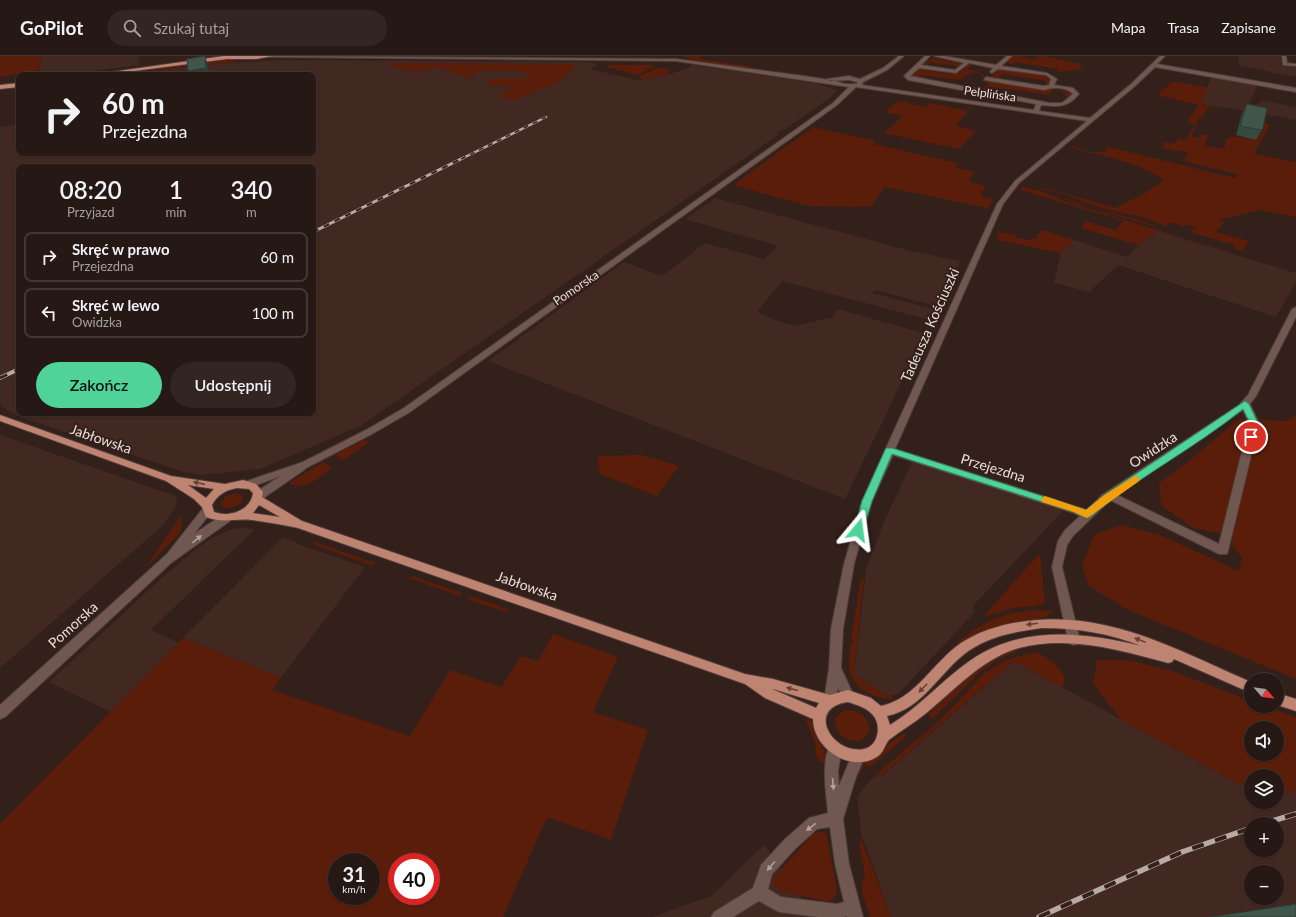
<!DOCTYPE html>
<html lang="pl">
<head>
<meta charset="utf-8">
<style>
  :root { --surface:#261814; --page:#322522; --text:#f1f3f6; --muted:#a4a0a0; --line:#423734; --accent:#4fd398 }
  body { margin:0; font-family:Lato,sans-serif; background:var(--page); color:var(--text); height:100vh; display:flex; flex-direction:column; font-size:15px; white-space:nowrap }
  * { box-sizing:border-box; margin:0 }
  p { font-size:13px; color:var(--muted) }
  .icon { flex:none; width:22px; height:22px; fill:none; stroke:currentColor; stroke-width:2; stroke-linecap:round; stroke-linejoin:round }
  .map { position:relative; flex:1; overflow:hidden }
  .sheet { position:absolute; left:16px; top:108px; width:300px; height:252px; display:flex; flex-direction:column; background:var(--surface); border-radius:8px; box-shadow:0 1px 3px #0004,0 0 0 1px var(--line) }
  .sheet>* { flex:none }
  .top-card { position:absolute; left:16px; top:16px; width:300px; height:84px; border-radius:8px; box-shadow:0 1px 3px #0004,0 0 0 1px var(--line); background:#261814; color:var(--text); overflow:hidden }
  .needle { width:26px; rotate:118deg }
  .buttons { position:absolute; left:1244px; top:617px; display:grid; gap:8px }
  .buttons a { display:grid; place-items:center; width:40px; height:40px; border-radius:50%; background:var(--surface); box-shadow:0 1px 3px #0004,0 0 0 1px var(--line); font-size:20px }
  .speed { position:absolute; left:328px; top:797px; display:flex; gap:8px; font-size:20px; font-weight:700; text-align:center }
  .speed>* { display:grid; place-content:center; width:52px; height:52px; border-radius:50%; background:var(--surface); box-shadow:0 1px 3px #0004,0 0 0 1px var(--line); line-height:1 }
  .speed small { font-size:10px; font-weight:400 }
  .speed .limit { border:6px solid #d22; background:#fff; color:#111 }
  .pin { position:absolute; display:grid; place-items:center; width:34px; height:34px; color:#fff; margin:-17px; border:2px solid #fff; border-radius:50%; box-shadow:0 1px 4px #0007 }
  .me { position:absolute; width:44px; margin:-22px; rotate:16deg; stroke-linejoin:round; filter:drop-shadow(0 0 3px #0008) }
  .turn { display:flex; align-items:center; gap:14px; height:84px; padding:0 20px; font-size:18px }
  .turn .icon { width:52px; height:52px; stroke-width:2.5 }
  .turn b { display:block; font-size:28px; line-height:34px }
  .eta { display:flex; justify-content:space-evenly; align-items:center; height:68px; text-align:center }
  .eta b { font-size:24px; font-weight:600; line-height:28px }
  .primary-button { display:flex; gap:8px; margin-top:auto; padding:8px 20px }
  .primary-button a { flex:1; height:46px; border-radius:24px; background:var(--accent); color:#111; font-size:16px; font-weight:600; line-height:46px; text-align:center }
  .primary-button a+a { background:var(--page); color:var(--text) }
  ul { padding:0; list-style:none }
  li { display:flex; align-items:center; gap:12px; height:50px; margin:0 8px 6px; padding:0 12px; border:2px solid var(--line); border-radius:8px }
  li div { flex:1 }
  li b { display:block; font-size:15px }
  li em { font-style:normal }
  header { display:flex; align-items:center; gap:24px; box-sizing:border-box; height:56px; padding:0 20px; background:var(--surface); border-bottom:1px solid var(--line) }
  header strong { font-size:19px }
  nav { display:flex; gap:22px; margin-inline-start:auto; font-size:14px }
  .search { width:280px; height:36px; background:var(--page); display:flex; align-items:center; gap:10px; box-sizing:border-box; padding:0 14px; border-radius:22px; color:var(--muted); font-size:15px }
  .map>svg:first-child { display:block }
</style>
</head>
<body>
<header>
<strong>GoPilot</strong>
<div class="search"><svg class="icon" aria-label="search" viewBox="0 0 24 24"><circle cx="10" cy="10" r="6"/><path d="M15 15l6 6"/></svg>Szukaj tutaj</div>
<nav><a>Mapa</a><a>Trasa</a><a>Zapisane</a></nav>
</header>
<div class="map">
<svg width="1296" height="861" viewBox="0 0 1296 861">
  <rect width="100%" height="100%" fill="#33201a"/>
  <path fill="#412820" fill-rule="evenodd" d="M42 0H139V9L61 19H38Z
    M1238 0H1282V8L1296 10V21L1239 10Z
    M283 4 589 6 598 8 590 13 637 24 670 18 688 12 691 9 815 27 835 33 837 35 827 44 787 72 777 76 778 79 362 369 260 413 202 419 183 416 15 359 4 352 0 348V71L19 68V97H313V19H122L210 8ZM19 111H313V357H19Z
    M1211 21 1256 29 1257 31 1249 47 1256 49 1262 44 1296 51V64L1201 48Z
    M715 142 911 195 960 205 939 251 875 234 872 237 937 254 933 265 782 225 757 256 777 265 796 270 832 261 838 253 926 278 908 313 845 443 488 305 624 206 662 220 705 187 764 203 778 190 685 163Z
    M1157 175 1296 217V226L1276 261 1118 209 1089 236 1054 227 1061 197 1074 184 1127 201 1145 183Z
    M0 379 176 440 177 445 176 451 161 471 0 612Z
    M912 406 1055 450 1063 455 973 550 975 556 898 638 887 640 854 618 866 514 883 468Z
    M241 472 255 473 151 574 179 587 110 656 49 626 166 518 196 493 212 482 232 473Z
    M283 481 298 487V488L365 511 281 622 183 582Z
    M1014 605 1239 728 1251 730V746H1277V735L1296 737V861H891L861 777 857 740 873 721 883 719ZM1251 768H1277V794H1251ZM1251 816H1277V842H1251Z
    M764 789 815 861H652L711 840Z"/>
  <path fill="#5a1d0a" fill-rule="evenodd" d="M0 0H42L39 14 0 21Z
    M683 0H702L699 3 754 11H744L750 12H746C727 9 697 8 683 0Z
    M934 0 933 2 963 8 958 14H955L958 10 930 6 926 10 931 11 923 10Z
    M1013 0H1025L1020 1 1035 4 1038 0H1044L1081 8 1080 12 1086 13 1057 16 1058 13 1015 6 1012 10 1019 11 1017 12 1007 6Z
    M235 3 237 4 233 5 237 6 121 19H116L204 8 102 19Z
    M392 7 574 8 573 14 559 26 514 44 496 40 517 31 486 29 490 23 530 22 520 15H481L468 22 438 11 415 16 389 9Z
    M970 7 977 9H972L967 13 979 16 985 20V21H981L982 18 972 16 960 24 921 19 915 23 913 19 921 11V13C934 15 953 23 964 13H967L965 12Z
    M609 9H652L655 10 638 19 607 11Z
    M657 12 669 13 668 16 670 18 643 23 638 21Z
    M998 13 1047 19 1052 23 1048 30H1037V28L1044 29 1047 25 1002 18 999 22 1005 23 1004 25 990 22Z
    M986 24 1041 34 1046 32 1071 37 1070 41 1065 40 1066 37 1052 34 1050 39 992 31 990 35 995 37 980 32H984L989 27 985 25Z
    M1173 25 1208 32 1201 48 1212 50 1208 52 1202 62 1198 64 1192 80 1199 82 1202 78 1214 81 1208 80 1204 90 1224 93 1227 82 1230 83 1232 80 1256 84 1261 67 1270 68 1254 98 1296 106V161L1260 154 1218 164 1224 166 1216 176 1249 185 1242 195 1266 202 1271 206 1265 202 1235 193 1234 189 1193 177 1190 174 1196 172 1191 169H1182L1187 173 1173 166 1165 170 1146 162 1101 152 1063 138 1025 129 1043 133 1045 132 1116 152 1143 138 1163 125C1147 108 1095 98 1071 92L1072 90 1090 96H1106L1107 93 1105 90 1235 122 1237 118 1183 105 1189 97 1162 92 1165 86 1175 88 1179 83 1186 84 1195 68 1187 66 1199 49 1157 39Z
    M898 45 926 51 930 47 968 55 956 70 976 75 959 93 884 77 903 60 885 56Z
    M813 71 876 85 873 88 958 107 955 111 975 116 968 125 986 130 980 140 993 143 988 152 885 131 871 150 857 151 808 150 733 129Z
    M1023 131 1043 136 1070 147 1296 217 1157 175 1138 189 1081 172 1086 165 1115 174 1124 165 1020 134Z
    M1052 138 1095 153 1137 163 1157 170H1153L1074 147Z
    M1043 174 1074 184 1061 197 997 184 999 176 1016 179 1017 182 1030 184 1032 182 1036 183 1038 180H1036Z
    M1296 359V623L1126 553 1088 529 1082 508 1095 478 1122 469 1160 479 1239 515 1242 502 1231 488 1234 480 1193 472 1161 449 1159 427 1184 409 1239 363 1288 365Z
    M364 384 369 386 343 405 335 399Z
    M642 399 679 410 657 440 600 418 597 400Z
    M323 406 332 412C320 421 305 436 289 427Z
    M236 437 243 440 241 447 231 452 222 451 221 447 226 440Z
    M182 458 181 476 146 511 147 509Z
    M315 486 375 507 372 510 312 488Z
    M1038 499H1040L1045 546 1042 549 1013 552 983 561Z
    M412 520 462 537 460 540 409 522Z
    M864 521 854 618 887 640 892 639 893 643C877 643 854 634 850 616 848 607 850 597 851 588L854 585 851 582 861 523Z
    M470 540 505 552 509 554 505 556 467 543Z
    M1035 554 1054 555C1042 567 1022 563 1007 568 986 574 969 582 951 593 978 567 998 558 1035 554Z
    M553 578 618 601 593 656 648 674 611 784 547 761 503 861H0V768L183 582 281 622 272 634 410 680 450 614 501 631 521 600 538 605ZM337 806H371V840H337ZM397 806H431V840H397Z
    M1019 594 997 604 981 615 932 663 929 658C953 636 985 596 1019 594Z
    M1033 596C1046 598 1064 612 1065 626L1062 631 1014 605 882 719 874 720 937 667 984 618 1004 605Z
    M1097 604H1128L1175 616 1251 645V650H1263L1296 661V737L1277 735V720H1251V730L1239 728 1120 663 1093 627ZM1251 672H1277V698H1251Z
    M847 654C860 655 870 662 869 675 860 695 834 682 835 663L841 656Z
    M809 661 824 694 826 708 819 704 816 699 815 687 806 664Z
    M904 677 906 681 870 711 866 709 863 710 860 718H857L861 708 879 698 889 688Z
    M819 776H823L827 780 837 835 835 841 830 846 780 835 775 831 773 823 812 779Z
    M860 780 891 861H870C867 847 857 833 865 820L860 792Z"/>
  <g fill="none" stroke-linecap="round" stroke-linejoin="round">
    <defs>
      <path id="minor" d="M269 0 676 3 804 20 836 25 845 28H857V26L849 24 830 25 827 23 849 20 860 23 883 12 899 0H904L887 14 863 26 862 29 1034 54 1036 48 908 24 904 20 925 0H930L921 9 955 14 964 7 934 0H944L996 9 1007 0H1012L1001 10 1047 17 1057 23 1054 29 1073 32 1079 38C1068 52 1057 51 1041 49L1039 55 1090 62 1131 28 1160 0H1165L1157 8 1296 32V36L1155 11 1135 30 1019 127 1003 148 895 393 1087 454 1102 439 1239 349 1248 339 1292 253 1296 251V261L1256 340 1250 348 1259 367 1228 495 1227 498H1219L1110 444 1073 480 1067 489 1062 511 1080 584 1078 588 1074 589 1070 588 1068 584 1052 511 1058 485 1065 474 1080 460 1074 457 893 399 872 445 854 508 843 573 841 612 854 640 852 644 848 646 844 644 838 632 834 649 830 651 826 649 824 645 829 612 831 573 844 508 862 445 997 148 1015 125 1087 65 856 31 837 49 410 356 372 378 306 412 304 414 262 443H254L253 440 254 437 281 420 248 432 244 430 243 428 244 426 303 406 366 374 404 352 833 47 849 31 676 5 271 1ZM969 7 993 12 990 16 992 17 998 13 1046 19 1051 23 1049 29 1044 30 986 21 984 24 1044 34C1053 31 1066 31 1073 38L1062 47H1050L910 20 919 12 956 17ZM1243 354 1249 367 1219 488 1117 439Z
        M1282 0H1286L1287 7 1296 8V10L1283 9Z
        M208 450 212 451 213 454 194 478 222 459H230L231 462 230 465 171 507 5 661 0 663V649L167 498 204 451Z
        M835 686 840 688 842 692 838 715 839 730 853 696 858 694 863 696 865 700 856 721 843 763 849 808 863 861H847V860L843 861H818L779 856 759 845 733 861H711L714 856 753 832 761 809 785 783 809 762 828 757C826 735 821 709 830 688ZM830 771 835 808 844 846 837 848 781 841 768 833 772 818 795 793 817 773Z"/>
      <path id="major" d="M224 0H273L256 3H227L103 19H90Z
        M19 27V31L0 33V29Z
        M0 359 171 420 225 428 243 424 256 428 263 436 262 441 302 465 745 618 773 623 830 639 848 634 871 642 881 650C917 642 932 607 961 587 978 576 999 569 1020 566 1104 552 1177 594 1251 626V637L1174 603 1172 606 1168 607C1121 594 1067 579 1019 592 981 603 955 634 925 658 914 667 902 674 890 683 884 688 885 698 873 703 847 715 813 691 813 663L765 642 745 628 298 472C283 469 267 466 252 464 235 462 224 468 206 461L202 451 194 443 166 425 0 365ZM188 429 214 433 206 442ZM237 432 249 433 253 437C251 454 230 462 214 456L212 449C217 439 226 434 237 432ZM259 449 280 461 253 457ZM1042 572C1076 572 1109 577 1141 590 1084 576 1022 569 971 604 942 624 920 651 890 669L887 660C921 653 937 621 962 600 985 581 1013 576 1042 572ZM772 633H773L819 647 816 652ZM848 646C857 649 865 651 872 658 882 668 879 690 864 693 832 699 805 652 848 646Z
        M1277 637 1296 643V655L1277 649Z"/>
    </defs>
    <use href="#minor" stroke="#4c3c38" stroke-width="2"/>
    <use href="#major" stroke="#4c3c38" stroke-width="2"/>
    <use href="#minor" fill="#705851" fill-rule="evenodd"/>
    <use href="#major" fill="#bf8371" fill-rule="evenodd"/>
    <defs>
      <path id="rail-far3" d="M461 103 546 61"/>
      <path id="rail-far2" d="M313 176 463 102"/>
      <path id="rail-far1" d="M0 322 19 313"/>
      <path id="rail" d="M1262 768 1296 758
        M1039 861 1182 796 1251 772"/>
    </defs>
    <use href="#rail-far3" stroke="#b8a9a4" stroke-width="2.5"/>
    <use href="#rail-far2" stroke="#b8a9a4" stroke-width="3"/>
    <use href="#rail-far1" stroke="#b8a9a4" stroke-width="4"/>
    <use href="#rail" stroke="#b8a9a4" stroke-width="5.5"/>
    <use href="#rail-far3" stroke="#33201a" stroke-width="1.5" stroke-dasharray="5" stroke-linecap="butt"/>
    <use href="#rail-far2" stroke="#33201a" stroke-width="2" stroke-dasharray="6" stroke-linecap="butt"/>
    <use href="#rail-far1" stroke="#33201a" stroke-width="2.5" stroke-dasharray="8" stroke-linecap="butt"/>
    <use href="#rail" stroke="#33201a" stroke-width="4" stroke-dasharray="12" stroke-linecap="butt"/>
  </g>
  <path fill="#374a40" d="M1247 48 1263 72 1258 81 1256 84 1236 79 1242 58Z"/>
  <path fill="#2d3c34" d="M205 0 211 19H189L188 15Z
    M1263 72 1258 81 1256 84 1261 74Z"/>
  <path fill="#40564a" stroke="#2d3c34" d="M205 0 206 12 188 15 187 3Z
    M1247 48 1267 52 1263 72 1261 74 1240 70Z
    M1296 848V861H1210Z"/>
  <defs><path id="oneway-solid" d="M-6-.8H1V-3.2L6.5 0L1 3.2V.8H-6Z"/></defs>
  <g fill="#644338">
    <use href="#oneway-solid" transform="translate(199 427) rotate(-167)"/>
    <use href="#oneway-solid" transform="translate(1032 568) rotate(173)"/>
    <use href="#oneway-solid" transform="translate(1140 584) rotate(-159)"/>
    <use href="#oneway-solid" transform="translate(923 632) rotate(134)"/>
    <use href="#oneway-solid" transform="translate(792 633) rotate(-165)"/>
  </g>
  <g fill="#b4a19c">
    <use href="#oneway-solid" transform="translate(197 483) rotate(-39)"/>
    <use href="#oneway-solid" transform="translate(833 728) rotate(85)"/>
    <use href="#oneway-solid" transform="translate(811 771) rotate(143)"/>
    <use href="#oneway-solid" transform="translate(771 810) rotate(131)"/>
  </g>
  <path fill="#4fd398" stroke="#338963" d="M1245 345 1249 348 1258 367 1254 383H1248L1246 381 1250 367 1243 353C1195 392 1138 421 1090 461H1084L1074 456 892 398 872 445 863 474 858 477 854 474 862 445 886 392H892L1086 454 1103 440Z"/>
  <path fill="#f59e0b" d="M1135 420 1139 421V425L1087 462 1074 456 1042 446 1041 443 1045 440 1086 454 1103 440Z"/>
  <g text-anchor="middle" stroke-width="4" stroke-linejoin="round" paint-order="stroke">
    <g font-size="12" fill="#ebddd9" stroke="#33201a">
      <text transform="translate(990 38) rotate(8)" y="4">Pelplińska</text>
      <text transform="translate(576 232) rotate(-34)" y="4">Pomorska</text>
    </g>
    <g font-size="14" fill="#ebddd9" stroke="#33201a">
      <text transform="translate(930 269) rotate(-66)" y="5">Tadeusza Kościuszki</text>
      <text transform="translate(101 383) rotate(19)" y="5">Jabłowska</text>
      <text transform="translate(1153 394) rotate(-33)" y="5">Owidzka</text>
      <text transform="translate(993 412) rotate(17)" y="5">Przejezdna</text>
      <text transform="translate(527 530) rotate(19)" y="5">Jabłowska</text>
      <text transform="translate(73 569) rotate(-42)" y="5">Pomorska</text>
    </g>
  </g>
</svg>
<div class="buttons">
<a><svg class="needle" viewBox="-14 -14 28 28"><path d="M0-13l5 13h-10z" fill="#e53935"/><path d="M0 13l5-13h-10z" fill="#a4a0a0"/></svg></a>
<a><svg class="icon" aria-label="sound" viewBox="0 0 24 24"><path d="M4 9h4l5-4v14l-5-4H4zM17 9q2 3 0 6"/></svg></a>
<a><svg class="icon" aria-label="layers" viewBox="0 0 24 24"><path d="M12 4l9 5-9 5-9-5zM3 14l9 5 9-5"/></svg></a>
<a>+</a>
<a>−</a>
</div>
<div class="speed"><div>31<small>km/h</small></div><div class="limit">40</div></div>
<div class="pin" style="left:1251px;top:381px;background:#d93025"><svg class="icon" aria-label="arrive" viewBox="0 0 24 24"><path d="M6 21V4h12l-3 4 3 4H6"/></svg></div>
<svg class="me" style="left:858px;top:474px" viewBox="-20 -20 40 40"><path d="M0-17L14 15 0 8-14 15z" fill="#4fd398" stroke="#fff" stroke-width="4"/></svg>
<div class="top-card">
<div class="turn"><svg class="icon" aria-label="right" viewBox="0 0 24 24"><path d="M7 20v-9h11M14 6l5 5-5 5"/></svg><div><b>60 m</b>Przejezdna</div></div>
</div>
<section class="sheet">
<div class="eta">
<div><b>08:20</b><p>Przyjazd</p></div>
<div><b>1</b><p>min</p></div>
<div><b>340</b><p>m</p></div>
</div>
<ul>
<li><svg class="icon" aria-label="right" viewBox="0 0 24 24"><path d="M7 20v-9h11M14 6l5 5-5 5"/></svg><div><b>Skręć w prawo</b><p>Przejezdna</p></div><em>60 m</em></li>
<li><svg class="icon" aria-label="left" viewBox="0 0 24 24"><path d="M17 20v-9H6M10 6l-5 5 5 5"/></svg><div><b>Skręć w lewo</b><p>Owidzka</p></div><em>100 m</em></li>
</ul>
<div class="primary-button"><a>Zakończ</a><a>Udostępnij</a></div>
</section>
</div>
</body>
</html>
